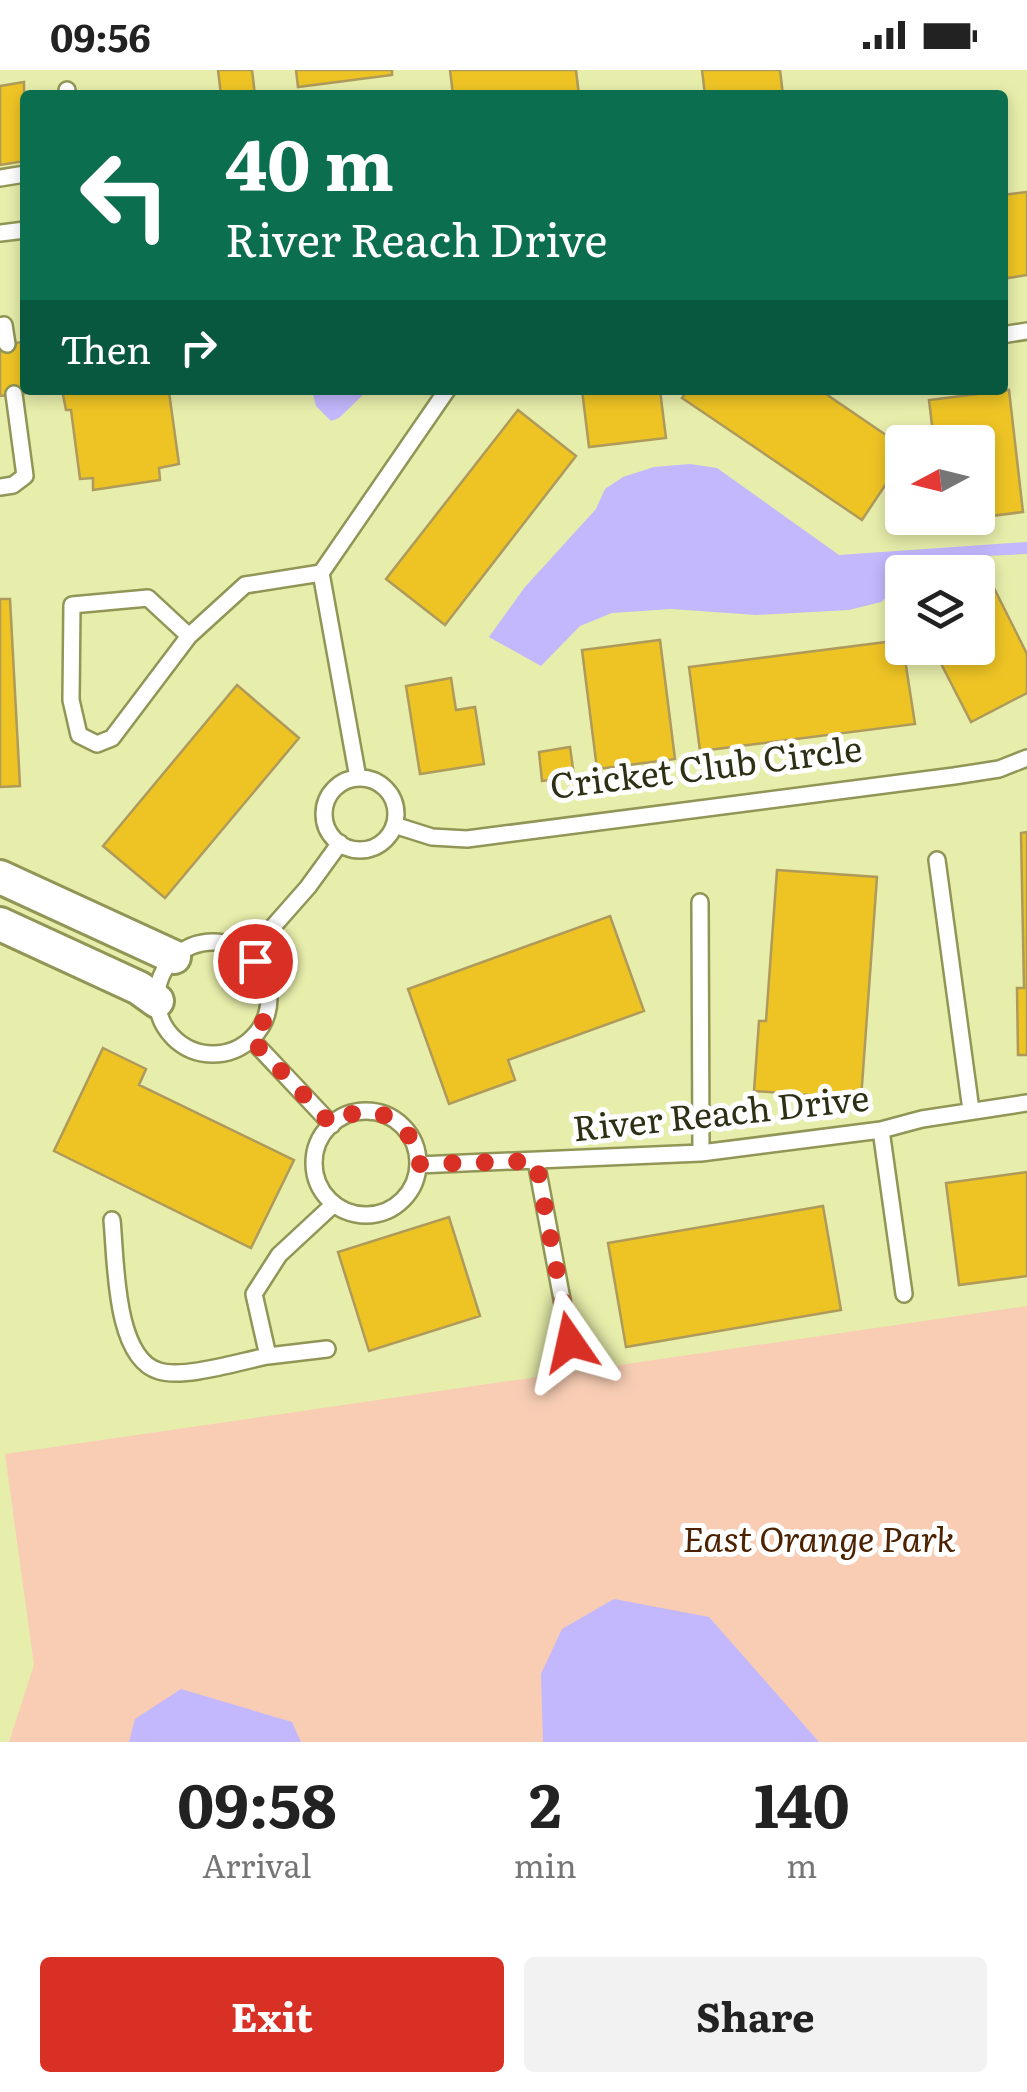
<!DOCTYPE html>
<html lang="en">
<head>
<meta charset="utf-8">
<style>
  :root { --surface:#fff; --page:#f2f2f2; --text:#222; --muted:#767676; --accent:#d93025 }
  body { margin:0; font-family:Literata,serif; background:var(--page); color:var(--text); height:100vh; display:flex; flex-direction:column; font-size:38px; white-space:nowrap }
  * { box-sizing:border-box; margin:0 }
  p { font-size:32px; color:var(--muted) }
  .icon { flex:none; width:55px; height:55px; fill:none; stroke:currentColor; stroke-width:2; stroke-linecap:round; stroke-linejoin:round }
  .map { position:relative; height:1672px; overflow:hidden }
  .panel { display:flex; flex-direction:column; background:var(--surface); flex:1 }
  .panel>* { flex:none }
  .guide { position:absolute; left:20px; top:20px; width:988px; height:305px; border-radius:10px; box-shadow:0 5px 15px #0003; background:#0b6e4f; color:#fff; overflow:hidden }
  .needle { width:65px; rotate:263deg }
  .buttons { position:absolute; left:885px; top:355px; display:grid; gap:20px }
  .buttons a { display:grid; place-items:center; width:110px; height:110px; border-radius:10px; background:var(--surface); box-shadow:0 5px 15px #0003; font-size:50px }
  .pin { position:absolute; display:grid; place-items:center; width:85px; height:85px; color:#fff; margin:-42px; border:5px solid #fff; border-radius:50%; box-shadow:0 2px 10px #0007 }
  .me { position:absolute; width:110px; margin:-55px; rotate:349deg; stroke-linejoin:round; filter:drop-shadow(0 0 8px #0008) }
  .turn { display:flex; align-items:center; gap:35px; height:210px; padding:0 40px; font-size:45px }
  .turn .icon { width:130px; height:130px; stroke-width:2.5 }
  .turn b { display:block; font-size:70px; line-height:85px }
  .then { display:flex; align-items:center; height:95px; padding:0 40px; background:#0003; gap:20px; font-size:38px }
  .eta { display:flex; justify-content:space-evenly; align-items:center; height:170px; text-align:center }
  .eta b { font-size:60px; font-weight:700; line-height:70px }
  .button { display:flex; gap:20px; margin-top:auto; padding:20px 40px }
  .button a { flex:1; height:115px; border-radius:10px; background:var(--accent); color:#fff; font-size:40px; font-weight:700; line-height:115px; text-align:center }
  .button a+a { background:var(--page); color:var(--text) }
  .status { display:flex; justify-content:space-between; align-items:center; height:70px; padding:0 50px; background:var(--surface); direction:ltr }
  .status svg { height:28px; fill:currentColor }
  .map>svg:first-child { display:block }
</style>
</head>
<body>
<div class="status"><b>09:56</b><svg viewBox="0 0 49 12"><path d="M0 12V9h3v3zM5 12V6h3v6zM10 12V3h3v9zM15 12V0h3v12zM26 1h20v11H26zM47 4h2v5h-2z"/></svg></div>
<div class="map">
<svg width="1027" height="1672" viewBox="0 0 1027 1672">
  <rect width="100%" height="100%" fill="#e7edaa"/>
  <path fill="#f8cdb4" d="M1027 1236V1672H9L34 1595 5 1384Z"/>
  <path fill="#c3b7fd" d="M312 320H368L339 348 331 351 316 336Z
    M690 394 717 398 839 485 1027 472V484L963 487 924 502H902V515L881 532 849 540 756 545 671 539 612 543 580 556 541 596 489 567 525 517 596 439 605 419 623 407 654 397Z
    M614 1529 709 1547 819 1672H543L541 1604 562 1559Z
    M181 1619 292 1652 301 1672H129L135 1649Z"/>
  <path fill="#eec425" stroke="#ae9a5b" stroke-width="2.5" d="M218 0H252L255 25H221Z
    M296 0H392V5L298 17Z
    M450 0H576L579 25H453Z
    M702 0H780L783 25H705Z
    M24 12 25 91 0 95V16Z
    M1027 122V205L1002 209V125Z
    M25 272V320H52L0 326V274Z
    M62 320H189L169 322 179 394 159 398 160 410 93 420V408L80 409 71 340H66Z
    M582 320H660L666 368 589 377Z
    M688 320H820L902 376V390L862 450 682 328Z
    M1009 320 1023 442 943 452V448H978V372H934L929 330Z
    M518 340 576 386 445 555 386 509Z
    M989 508 1027 584V623L971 652 933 578H978V514Z
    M0 529H10L20 716 0 717Z
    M660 570 675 689 597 699 582 580Z
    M902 570 915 654 700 681 689 597Z
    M451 608 456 640 475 637 484 694 420 704 406 616Z
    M237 615 299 668 165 828 103 776Z
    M570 677 574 706 542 711 539 682Z
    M1027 762V985H1018L1017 918H1024L1021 763Z
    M777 800 877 807 861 1029 754 1021 759 951H766Z
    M610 846 644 941 508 990 515 1010 449 1034 408 919Z
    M103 978 146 999 139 1015 294 1090 251 1178 54 1081Z
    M1027 1102V1206L959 1215 946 1113Z
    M823 1136 841 1240 626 1277 608 1173Z
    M449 1147 480 1246 369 1281 338 1182Z"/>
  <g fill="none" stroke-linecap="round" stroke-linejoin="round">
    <defs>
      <path id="lane" d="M67 20V25
        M0 108 25 104
        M0 163 25 160
        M0 256 4 255 7 274
        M1002 265 1027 261
        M0 417 13 415 25 406 14 324
        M189 566 148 528 72 535 71 630 79 665 97 674 112 668 189 566 245 515 321 503
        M358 708 321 503 447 320
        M324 744a36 36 0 1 1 72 0a36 36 0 1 1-72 0Z
        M394 755 432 767 467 769 954 706 999 699 1027 688
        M937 790 971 1040
        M700 832 701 1083
        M157 928a56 56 0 1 1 112 0a56 56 0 1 1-112 0Z
        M249 884 308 817 340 773
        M251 969 332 1055
        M314 1093a52 52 0 1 1 104 0a52 52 0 1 1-104 0Z
        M881 1060 904 1224
        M536 1091 570 1272
        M418 1095 701 1083 881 1060 922 1049 1027 1033
        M112 1150C116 1189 114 1288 159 1301 185 1309 241 1291 268 1286L254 1224 279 1185 334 1134
        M268 1286 327 1279"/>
      <path id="street" d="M0 807 174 887
        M0 854 139 918 157 931"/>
    </defs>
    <use href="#lane" stroke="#919556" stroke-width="20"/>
    <use href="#street" stroke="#919556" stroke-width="38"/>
    <use href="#lane" stroke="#fff" stroke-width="15"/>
    <use href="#street" stroke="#fff" stroke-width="32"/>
  </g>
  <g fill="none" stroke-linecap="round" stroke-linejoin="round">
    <path stroke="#d93025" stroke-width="18" stroke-dasharray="0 32.4" d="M255 891C274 916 273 946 251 969L332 1055C368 1025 415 1050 418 1094L536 1091 570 1272"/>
  </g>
  <g text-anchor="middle" stroke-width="10" stroke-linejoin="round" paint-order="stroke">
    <g font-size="35" fill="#2e3015" stroke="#fff">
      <text transform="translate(706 698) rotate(-7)" y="12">Cricket Club Circle</text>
      <text transform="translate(721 1044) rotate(-6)" y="12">River Reach Drive</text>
    </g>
    <g font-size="35" font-style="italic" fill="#4c2201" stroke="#fff">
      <text x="819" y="1482">East Orange Park</text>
    </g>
  </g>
</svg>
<div class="buttons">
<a><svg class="needle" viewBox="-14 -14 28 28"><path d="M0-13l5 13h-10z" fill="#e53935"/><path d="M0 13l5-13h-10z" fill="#767676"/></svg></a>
<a><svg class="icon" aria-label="layers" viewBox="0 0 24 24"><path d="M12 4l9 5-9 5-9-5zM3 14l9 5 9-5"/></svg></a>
</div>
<div class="pin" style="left:255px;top:891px;background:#d93025"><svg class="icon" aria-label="arrive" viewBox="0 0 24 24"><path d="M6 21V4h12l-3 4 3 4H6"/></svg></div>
<svg class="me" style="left:570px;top:1272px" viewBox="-20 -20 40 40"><path d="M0-17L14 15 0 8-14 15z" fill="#d93025" stroke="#fff" stroke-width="4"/></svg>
<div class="guide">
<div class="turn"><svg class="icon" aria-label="left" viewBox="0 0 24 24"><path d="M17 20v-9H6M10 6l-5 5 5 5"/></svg><div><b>40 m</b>River Reach Drive</div></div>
<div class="then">Then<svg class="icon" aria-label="right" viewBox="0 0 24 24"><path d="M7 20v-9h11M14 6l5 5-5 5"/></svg></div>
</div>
</div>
<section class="panel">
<div class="eta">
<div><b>09:58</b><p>Arrival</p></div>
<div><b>2</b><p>min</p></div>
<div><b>140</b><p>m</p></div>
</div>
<div class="button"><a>Exit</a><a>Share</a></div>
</section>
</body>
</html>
